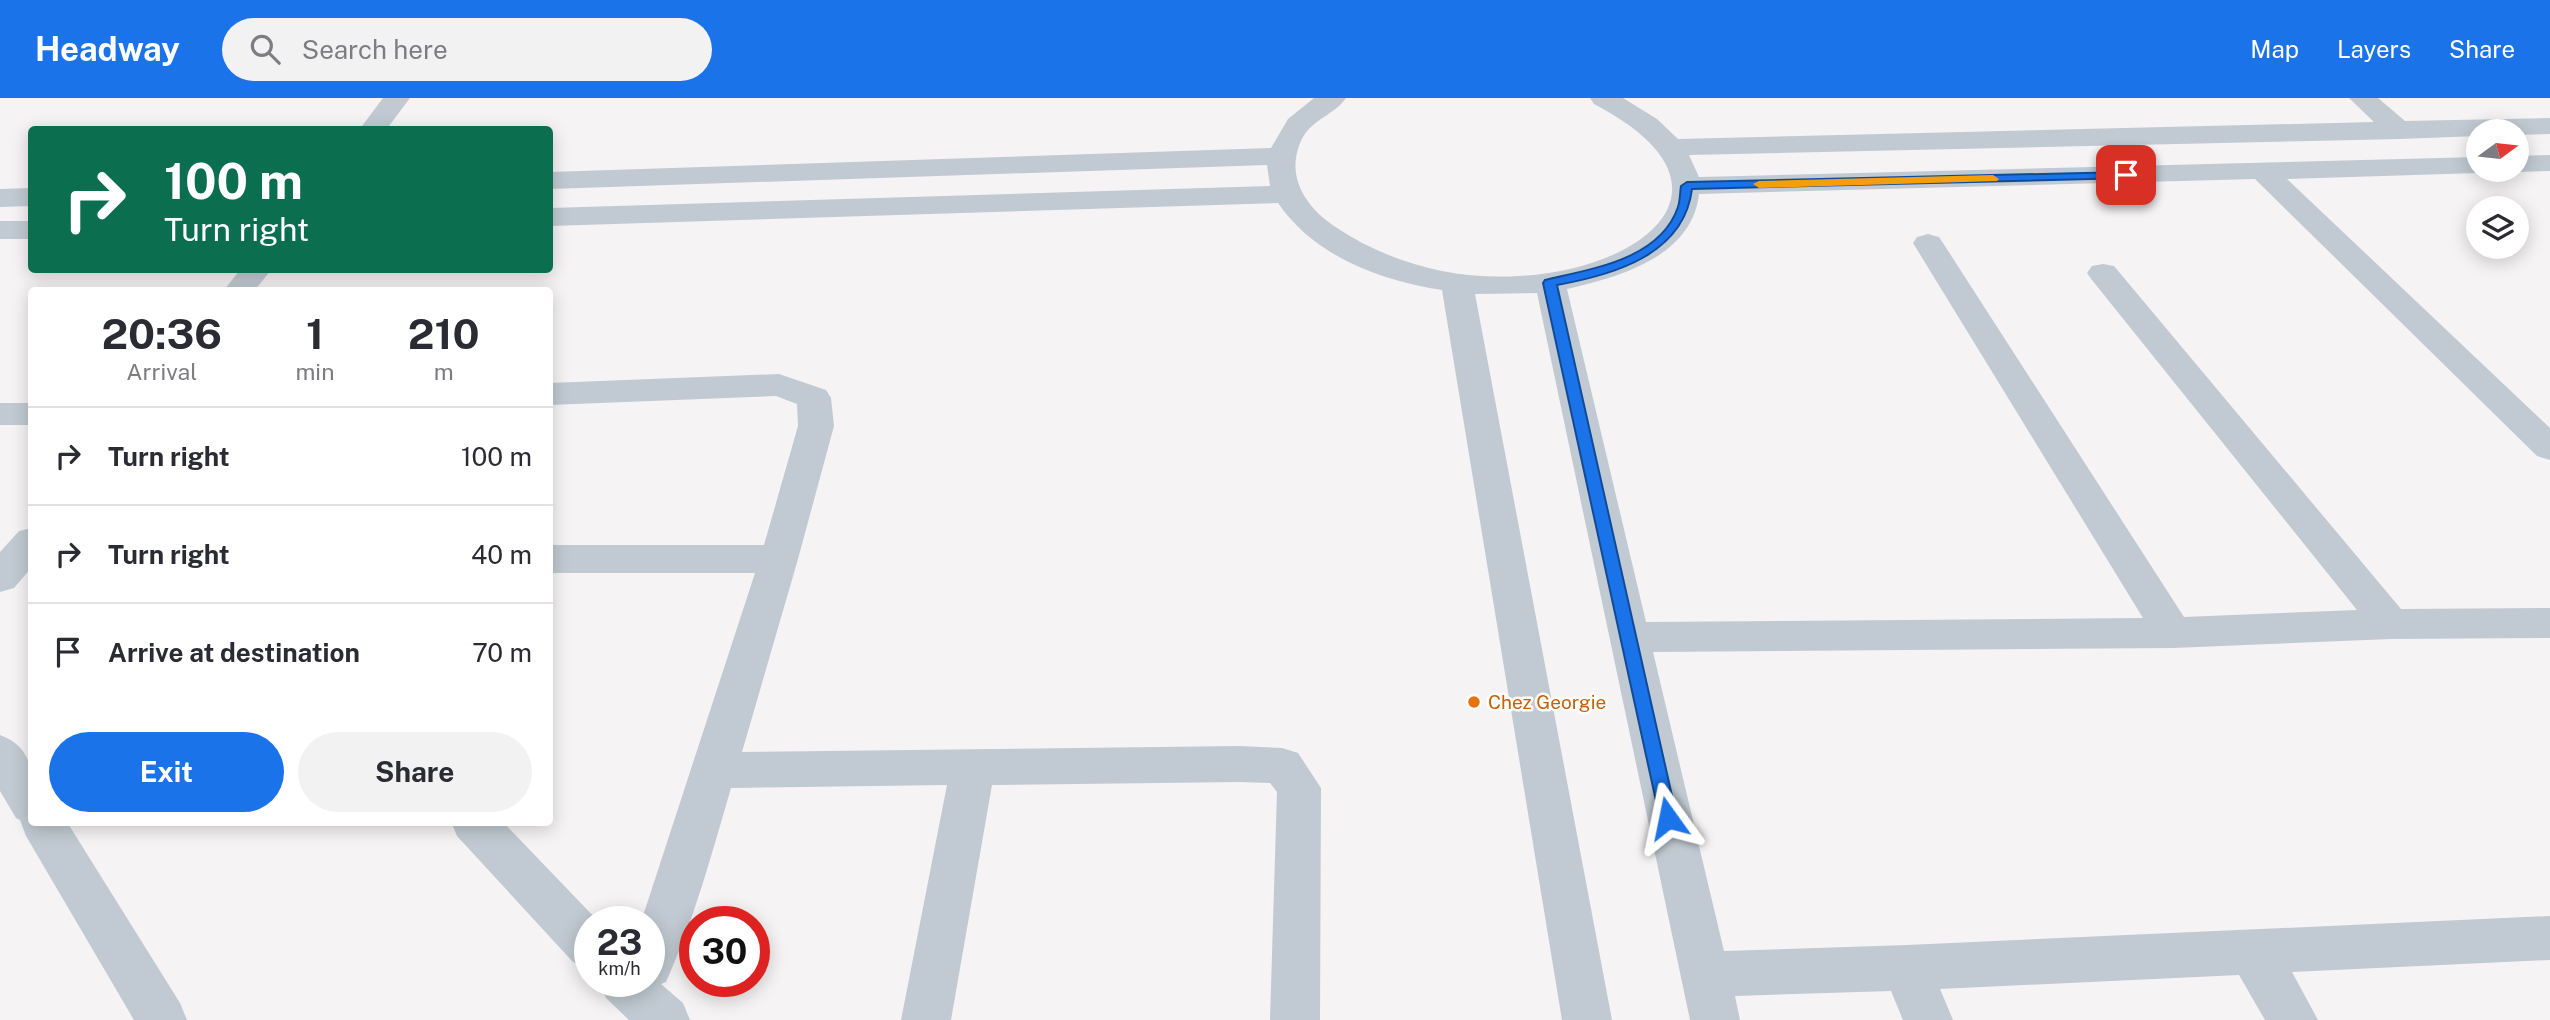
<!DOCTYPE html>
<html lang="en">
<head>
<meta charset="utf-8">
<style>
  :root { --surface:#fff; --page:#f2f2f3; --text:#2b2b33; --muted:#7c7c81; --line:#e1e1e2; --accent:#1a73e8 }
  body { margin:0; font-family:"Public Sans",sans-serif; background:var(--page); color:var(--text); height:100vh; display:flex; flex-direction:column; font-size:26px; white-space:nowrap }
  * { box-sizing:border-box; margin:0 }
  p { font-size:23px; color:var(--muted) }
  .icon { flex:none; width:38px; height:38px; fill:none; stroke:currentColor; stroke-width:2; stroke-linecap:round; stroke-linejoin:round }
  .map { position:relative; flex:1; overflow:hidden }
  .side { position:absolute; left:28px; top:189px; width:525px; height:539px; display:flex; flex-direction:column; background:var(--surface); border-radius:7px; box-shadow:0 4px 18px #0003 }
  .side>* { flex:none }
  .guide { position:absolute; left:28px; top:28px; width:525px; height:147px; border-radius:7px; box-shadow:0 4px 18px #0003; background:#0b6e4f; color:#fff; overflow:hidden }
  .needle { width:46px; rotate:75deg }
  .tools { position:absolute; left:2466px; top:21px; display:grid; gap:14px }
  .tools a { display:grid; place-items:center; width:63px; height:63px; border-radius:50%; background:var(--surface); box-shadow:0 4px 18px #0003; font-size:35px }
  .speed { position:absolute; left:574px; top:808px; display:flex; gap:14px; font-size:35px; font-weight:700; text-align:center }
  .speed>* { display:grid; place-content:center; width:91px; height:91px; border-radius:50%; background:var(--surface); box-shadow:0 4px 18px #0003; line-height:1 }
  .speed small { font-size:18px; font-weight:400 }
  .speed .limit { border:10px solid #d22; background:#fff; color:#111 }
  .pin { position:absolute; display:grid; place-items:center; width:60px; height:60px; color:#fff; margin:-30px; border-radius:14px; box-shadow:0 4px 10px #0006 }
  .me { position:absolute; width:77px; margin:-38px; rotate:348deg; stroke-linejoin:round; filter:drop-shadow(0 0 5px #0008) }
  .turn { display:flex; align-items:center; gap:24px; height:147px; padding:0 21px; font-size:32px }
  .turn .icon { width:91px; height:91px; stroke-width:2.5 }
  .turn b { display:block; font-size:49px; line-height:60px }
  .eta { display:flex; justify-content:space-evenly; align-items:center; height:119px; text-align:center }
  .eta b { font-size:42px; font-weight:700; line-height:49px }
  .action { display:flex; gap:14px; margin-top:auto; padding:14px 21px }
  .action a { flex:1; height:80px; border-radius:42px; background:var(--accent); color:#fff; font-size:28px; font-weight:700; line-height:80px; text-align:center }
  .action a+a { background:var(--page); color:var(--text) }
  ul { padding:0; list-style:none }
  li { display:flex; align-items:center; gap:21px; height:98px; padding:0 21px; border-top:2px solid var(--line) }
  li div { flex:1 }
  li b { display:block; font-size:26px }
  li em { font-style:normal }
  header { display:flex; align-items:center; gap:42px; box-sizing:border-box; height:98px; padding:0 35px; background:var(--accent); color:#fff }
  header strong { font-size:33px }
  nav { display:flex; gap:38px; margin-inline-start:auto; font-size:24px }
  .search { width:490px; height:63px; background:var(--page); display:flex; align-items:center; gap:18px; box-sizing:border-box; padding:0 24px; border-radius:38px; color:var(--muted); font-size:26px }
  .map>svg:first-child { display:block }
</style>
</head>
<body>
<header>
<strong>Headway</strong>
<div class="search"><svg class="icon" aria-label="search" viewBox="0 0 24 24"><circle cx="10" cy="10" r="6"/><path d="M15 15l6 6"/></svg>Search here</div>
<nav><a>Map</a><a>Layers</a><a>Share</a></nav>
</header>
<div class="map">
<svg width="2550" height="922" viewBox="0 0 2550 922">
  <rect width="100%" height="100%" fill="#f5f3f3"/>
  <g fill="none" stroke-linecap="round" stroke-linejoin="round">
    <path fill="#c1cad2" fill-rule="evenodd" d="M383 0H410L386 32H359Z
      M1314 0H1346C1333 19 1308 21 1299 48 1287 81 1307 110 1334 128 1389 165 1453 182 1519 178 1643 172 1751 88 1594 6L1590 0H1623L1657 21 1678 41 2374 24 2349 0H2378L2405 23 2550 20V36L2516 37V33H2478V38L2400 41 1689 57 1699 79 2478 59V72L2488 73 2478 75 2287 81 2550 330V362L2537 358 2255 81 1699 96C1692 159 1619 179 1567 191L1646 524 2143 520 1913 145 1917 139 1928 136 1939 139 1943 145 2184 519 2357 512 2092 182 2087 175 2092 168 2103 166 2114 168 2401 511 2550 510V540L2391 541 2173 550 1653 554 1724 853 1907 847 2550 818V862L2292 874 2318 922H2265L2239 877 1940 891 1953 922H1903L1891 893 1735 898 1740 922H1690L1537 195 1475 196 1612 922H1562L1442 192C1381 183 1314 158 1278 105L550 128V110L1270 88 1267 67 550 91V74L1271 50 1288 21Z
      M2550 57V73L2516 74 2506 72H2516V58Z
      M32 90V108L0 109V91Z
      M0 123H32V141H0Z
      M240 172H271L255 192H224Z
      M779 276 826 292 831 300 834 328 798 461 742 654 1239 648 1282 650 1298 655 1321 690 1320 922H1270L1277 694 1270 685 1239 684 992 687 951 922H901L947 687 731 690C712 755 694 822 666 884L661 886 683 905 690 922H629L606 900 599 884H649V824H641L755 475H550V447H764L798 328 797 306 776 298 550 307V285Z
      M0 305H32V327H0Z
      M32 430V469L14 490 0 494V454L19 433Z
      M0 637C40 651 32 690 32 724H67L180 905 187 922H134L26 738 20 722 16 720 0 693Z
      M451 724H503L599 824H590V870L573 864 457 738Z"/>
  </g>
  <path fill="#1a73e8" stroke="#114b97" stroke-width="2" d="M2126 74 2130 75V80L1692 91C1684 157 1613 177 1557 187L1677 720 1675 726 1668 728 1661 726 1543 185 1545 182C1590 171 1660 162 1678 109 1680 103 1680 95 1681 88L1687 84Z"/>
  <path fill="#f59e0b" d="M1993 77 1999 81 1997 83 1759 90 1753 86 1759 83Z"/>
  <circle fill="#e8710a" stroke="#fff" stroke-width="2.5" cx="1474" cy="604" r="7"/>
  <g text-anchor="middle" stroke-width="5" stroke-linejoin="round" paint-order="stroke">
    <g font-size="19" fill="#c56008" stroke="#fff" text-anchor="start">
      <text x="1488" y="611">Chez Georgie</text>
    </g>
  </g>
</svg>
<div class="tools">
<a><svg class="needle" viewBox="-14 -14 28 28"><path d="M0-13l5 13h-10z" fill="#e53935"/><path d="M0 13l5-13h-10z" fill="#7c7c81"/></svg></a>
<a><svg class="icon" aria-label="layers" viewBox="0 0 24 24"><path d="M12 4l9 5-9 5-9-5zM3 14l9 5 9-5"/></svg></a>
</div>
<div class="speed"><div>23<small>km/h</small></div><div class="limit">30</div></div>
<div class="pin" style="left:2126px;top:77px;background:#d93025"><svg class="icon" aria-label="arrive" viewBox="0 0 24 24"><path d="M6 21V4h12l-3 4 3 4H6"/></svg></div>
<svg class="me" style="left:1668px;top:720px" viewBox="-20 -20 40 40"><path d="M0-17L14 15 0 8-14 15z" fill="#1a73e8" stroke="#fff" stroke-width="4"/></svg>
<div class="guide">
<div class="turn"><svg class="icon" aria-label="right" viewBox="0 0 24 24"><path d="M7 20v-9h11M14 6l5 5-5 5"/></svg><div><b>100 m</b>Turn right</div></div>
</div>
<section class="side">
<div class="eta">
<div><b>20:36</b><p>Arrival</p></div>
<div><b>1</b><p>min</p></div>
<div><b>210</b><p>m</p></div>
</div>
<ul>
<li><svg class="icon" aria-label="right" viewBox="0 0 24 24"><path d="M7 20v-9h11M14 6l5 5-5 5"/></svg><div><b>Turn right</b></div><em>100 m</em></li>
<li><svg class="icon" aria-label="right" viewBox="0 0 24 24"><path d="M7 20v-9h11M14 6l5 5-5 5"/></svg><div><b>Turn right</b></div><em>40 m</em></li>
<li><svg class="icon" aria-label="arrive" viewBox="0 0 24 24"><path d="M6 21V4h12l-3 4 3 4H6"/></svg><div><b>Arrive at destination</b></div><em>70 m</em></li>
</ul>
<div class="action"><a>Exit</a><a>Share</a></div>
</section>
</div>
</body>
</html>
